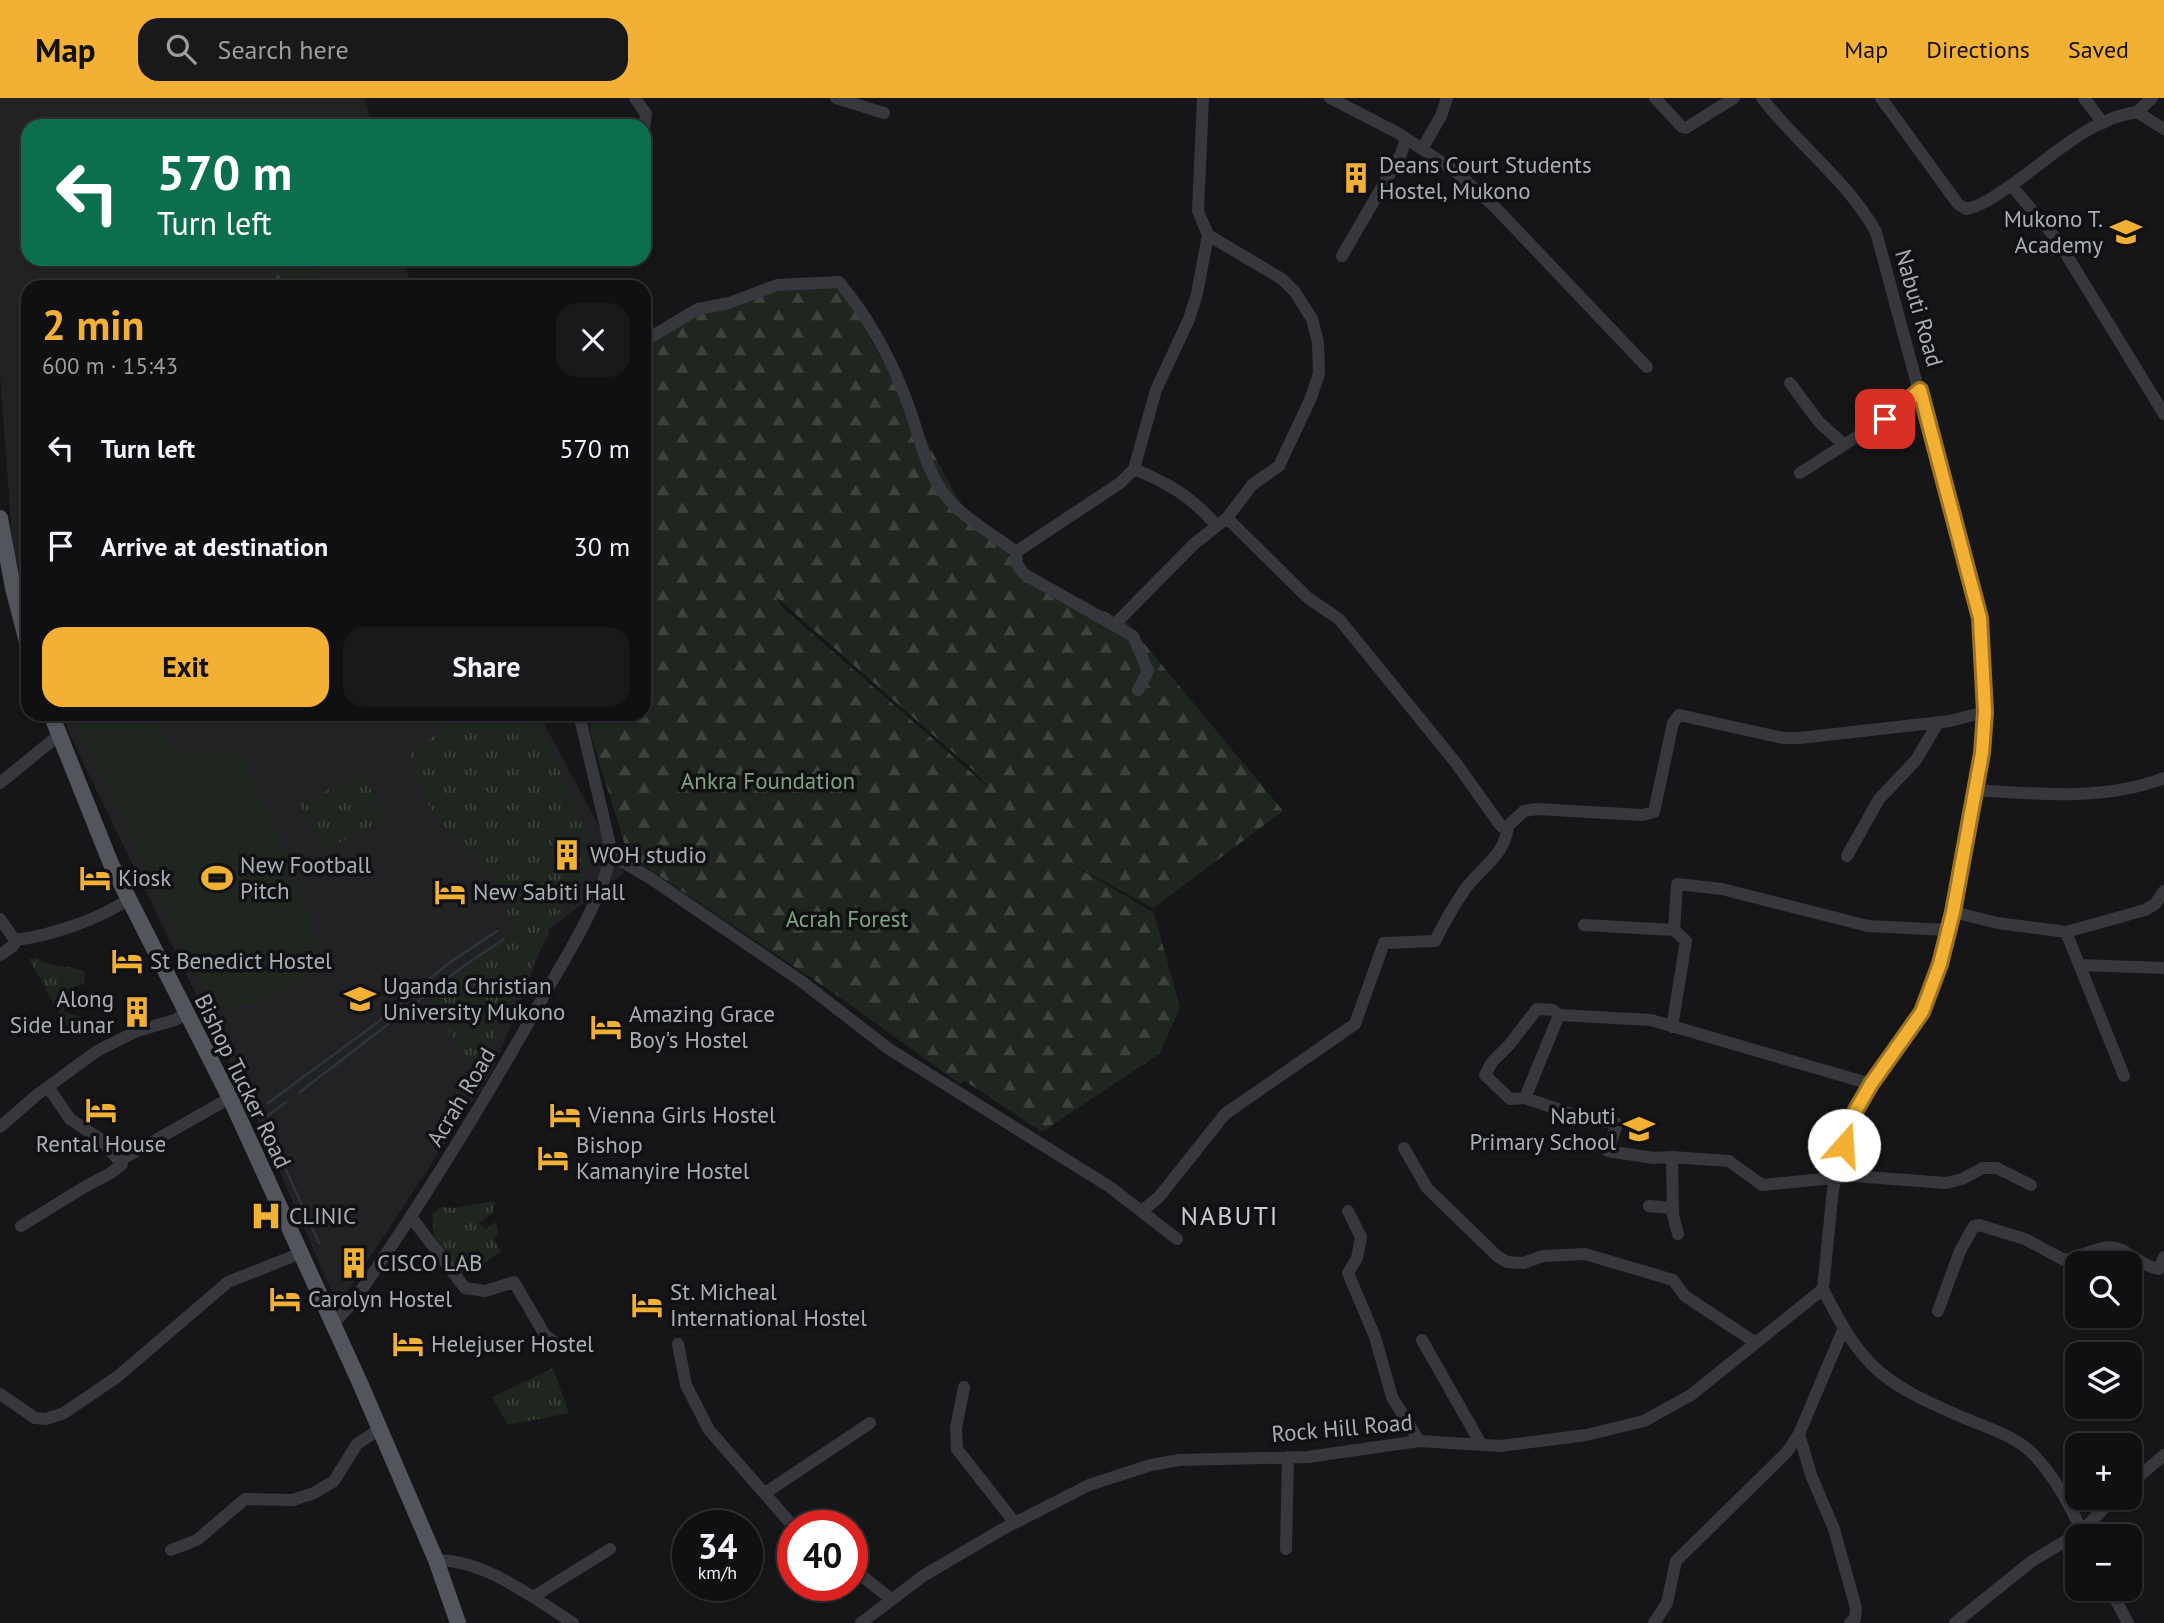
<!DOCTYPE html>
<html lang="en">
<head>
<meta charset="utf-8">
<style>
  :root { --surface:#101012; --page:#19191b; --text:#f1f3f6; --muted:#9c9d9f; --line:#303032; --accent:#f2b134 }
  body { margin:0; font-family:"PT Sans",sans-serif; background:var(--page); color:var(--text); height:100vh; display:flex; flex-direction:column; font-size:26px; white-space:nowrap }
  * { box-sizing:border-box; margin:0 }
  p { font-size:23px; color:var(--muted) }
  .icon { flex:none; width:38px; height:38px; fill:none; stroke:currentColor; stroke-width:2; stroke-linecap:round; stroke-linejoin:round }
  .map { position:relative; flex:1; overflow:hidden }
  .side { position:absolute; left:21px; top:182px; width:630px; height:441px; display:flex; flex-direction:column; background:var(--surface); border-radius:21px; box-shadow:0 2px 5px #0004,0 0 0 2px var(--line) }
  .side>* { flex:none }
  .hud { position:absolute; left:21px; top:21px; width:630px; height:147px; border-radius:21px; box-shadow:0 2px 5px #0004,0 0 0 2px var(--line); background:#0b6e4f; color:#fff; overflow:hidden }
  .controls { position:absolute; left:2065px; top:1153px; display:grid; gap:14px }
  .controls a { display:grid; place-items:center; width:77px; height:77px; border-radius:14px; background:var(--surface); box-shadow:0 2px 5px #0004,0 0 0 2px var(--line); font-size:35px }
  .speed { position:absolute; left:672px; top:1412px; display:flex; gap:14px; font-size:35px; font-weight:700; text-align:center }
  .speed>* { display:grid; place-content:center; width:91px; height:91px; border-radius:50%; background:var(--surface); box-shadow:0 2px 5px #0004,0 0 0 2px var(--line); line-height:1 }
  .speed small { font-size:18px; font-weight:400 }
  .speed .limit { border:10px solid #d22; background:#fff; color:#111 }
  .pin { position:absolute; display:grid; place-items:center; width:60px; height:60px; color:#fff; margin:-30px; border-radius:14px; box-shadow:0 4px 10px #0006 }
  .me { position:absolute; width:77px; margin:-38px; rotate:19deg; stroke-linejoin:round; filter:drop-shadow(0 0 5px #0008) }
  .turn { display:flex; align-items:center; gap:24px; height:147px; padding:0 21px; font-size:32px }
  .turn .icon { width:91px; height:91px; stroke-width:2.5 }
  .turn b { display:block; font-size:49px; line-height:60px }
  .round { display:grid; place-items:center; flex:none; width:74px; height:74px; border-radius:21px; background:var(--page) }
  .head { display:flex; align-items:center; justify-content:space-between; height:119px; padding:0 21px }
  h1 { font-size:42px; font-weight:700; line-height:52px; color:var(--accent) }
  .button { display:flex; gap:14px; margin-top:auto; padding:14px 21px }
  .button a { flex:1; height:80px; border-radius:21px; background:var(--accent); color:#111; font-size:28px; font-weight:700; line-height:80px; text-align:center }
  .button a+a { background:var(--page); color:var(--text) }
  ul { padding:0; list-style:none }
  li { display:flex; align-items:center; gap:21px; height:98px; padding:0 21px }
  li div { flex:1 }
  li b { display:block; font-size:26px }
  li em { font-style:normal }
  header { display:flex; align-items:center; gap:42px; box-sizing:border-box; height:98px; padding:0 35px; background:var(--accent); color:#111 }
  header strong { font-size:33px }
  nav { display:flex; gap:38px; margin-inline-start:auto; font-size:24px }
  .search { width:490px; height:63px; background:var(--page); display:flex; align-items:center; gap:18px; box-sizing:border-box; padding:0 24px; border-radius:21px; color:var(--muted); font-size:26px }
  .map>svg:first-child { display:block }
</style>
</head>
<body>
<header>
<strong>Map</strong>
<div class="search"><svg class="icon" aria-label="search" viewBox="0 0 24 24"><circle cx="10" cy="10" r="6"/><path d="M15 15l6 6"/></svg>Search here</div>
<nav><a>Map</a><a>Directions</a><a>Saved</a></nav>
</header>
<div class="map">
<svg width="2164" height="1525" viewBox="0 0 2164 1525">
  <defs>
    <pattern id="grass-tufts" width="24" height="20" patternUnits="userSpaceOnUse" patternTransform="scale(1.75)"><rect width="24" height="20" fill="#1e261f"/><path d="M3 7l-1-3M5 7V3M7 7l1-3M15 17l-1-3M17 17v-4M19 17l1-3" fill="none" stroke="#3c433d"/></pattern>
    <pattern id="forest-firs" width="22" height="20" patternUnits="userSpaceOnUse" patternTransform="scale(1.75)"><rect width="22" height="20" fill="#1e261f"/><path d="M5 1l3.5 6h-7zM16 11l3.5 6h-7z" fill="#3c433d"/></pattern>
  </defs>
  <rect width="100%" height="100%" fill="#161618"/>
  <path fill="#222225" d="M0 0H365L372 28H28V161H404L411 189H28V513L14 467 0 278Z
    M63 616H539L624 775 549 831 493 972 338 1208 255 1017 71 640Z"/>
  <path fill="url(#grass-tufts)" d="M435 616H536L596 758 549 831 548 838 475 973 427 899 510 834C508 776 465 758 435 718 423 701 417 672 409 652L438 636Z
    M362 674 386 721 324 752 300 706Z
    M37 860C52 872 69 865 85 874L84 886 75 888 63 914 81 919 97 931 91 936 67 929 29 861Z
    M495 1103 492 1116 478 1125 485 1131 496 1124 499 1135 493 1141 501 1153 479 1169 456 1176 434 1137 432 1116 442 1109 455 1110Z
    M553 1270 569 1315 508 1327 492 1299Z"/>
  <path fill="url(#forest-firs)" fill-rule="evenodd" d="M273 161H322L318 176 305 178 296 189H278Z
    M839 184 967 417 1023 471 1127 525 1283 713 1153 810 1063 761 1154 815 1180 910 1159 956 1042 1034 965 983 960 986 838 898 628 757 591 637 590 616H644V242L698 211 777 186ZM775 498 974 673 989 690 783 510Z"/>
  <path fill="#1e261f" d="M71 616H156L174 656 240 654C257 694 322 821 316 858 310 895 243 909 213 911Z"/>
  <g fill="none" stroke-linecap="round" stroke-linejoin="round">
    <path stroke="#2c353c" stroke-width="2.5" d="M300 994 465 867 504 841
      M286 1004 263 1021 319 1145
      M268 1005 374 927 449 865 497 833"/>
    <path stroke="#37383d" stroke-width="12" d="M635 0 646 16 644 31
      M836 0 884 15
      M1330 0 1398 35 1456 74 1493 107 1647 269
      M1655 0 1682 29 1686 30 1734 0
      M1762 0C1798 47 1847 82 1876 134L1980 520 1985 614 1982 655 1948 832 1921 914 1871 986 1856 1012 1833 1091 1823 1191
      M1881 0 1958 106 1966 111C1982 108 1996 97 2010 88 2048 62 2090 20 2137 14L2164 31
      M2084 0 2103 25
      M2137 14 2152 0
      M1422 51 1441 18 1447 0
      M2011 87 2058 143 2164 316
      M1342 158 1401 56 1406 41
      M644 243 698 211 729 205 777 187 839 184C870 221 892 262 909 309 919 337 925 368 942 393 959 418 993 436 1016 454
      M1790 285 1819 324 1842 345
      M1134 371C1168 385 1192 399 1216 427
      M1800 375 1897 313 1920 292
      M1227 420 1308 500 1339 521 1456 665 1498 724 1502 729 1508 728
      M1115 526 1194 446 1227 420 1252 387 1279 368 1310 302 1319 276 1318 244 1312 221 1295 194 1282 181 1208 137 1198 113 1203 0
      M1138 592 1148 573 1133 538 1024 476 1017 466 1016 454 1120 385 1134 371 1156 292 1189 221 1197 196 1208 137
      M0 685 59 637
      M1975 692C2037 696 2104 703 2164 680
      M611 757 650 780 801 883 889 951 1110 1089 1177 1141
      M1847 758 1879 701 1916 662 1938 625
      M1953 814 1998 825 2066 834 2145 812 2155 806 2164 793
      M0 821 15 842C49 838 101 821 128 801
      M1584 827 1674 832
      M2066 834 2124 978
      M0 857 14 847 15 842
      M2080 867 2164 870
      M1559 917 1553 912 1537 911 1509 947 1492 964 1485 977 1510 1001 1525 1000 1559 917 1651 922 1871 986
      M1672 929 1686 843 1674 832 1677 786 1722 791 1868 828 1948 832
      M48 989 70 1021 100 1041 122 1066V1061L230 1000
      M1525 1000 1578 1018 1617 1026 1608 1053 1654 1060 1672 1059
      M0 1029 38 996 97 953 137 933 175 922 185 916
      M1404 1050 1427 1090 1497 1158 1507 1164 1523 1165 1543 1158 1585 1156 1673 1182 1685 1198 1756 1245
      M1649 1108 1673 1110
      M1143 1112 1159 1099 1225 1016 1355 926 1384 845 1435 843C1444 825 1454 807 1466 790 1482 768 1505 758 1508 728L1524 713 1537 711 1642 717 1654 714 1673 625 1679 617 1783 640H1800L1950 623 1985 614
      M1348 1113 1361 1139 1357 1160 1348 1175 1375 1239 1392 1299 1419 1343
      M411 1119 465 1190 485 1193 514 1184 545 1237 560 1249
      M21 1128 86 1088 111 1075 122 1066
      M1678 1136 1673 1117 1672 1059 1729 1063 1762 1087 1854 1078 1946 1085 1962 1081 1983 1070H1997L2031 1087
      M1823 1191C1864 1274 1885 1286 1969 1322 1991 1331 2017 1339 2034 1357 2055 1379 2072 1411 2084 1438
      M1938 1213 1960 1153 1974 1128 1979 1127 2025 1141 2064 1162C2081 1160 2102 1144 2119 1151 2134 1157 2142 1168 2159 1171L2164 1159
      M333 1226 353 1204C424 1103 487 999 547 892 566 859 613 784 610 747L579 616
      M1422 1242 1481 1346
      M678 1246 686 1287 709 1332 793 1428
      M964 1289 956 1330 957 1351 1015 1425
      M0 1296 35 1320 46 1321 64 1315 117 1279 228 1184 301 1155
      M1799 1336 1811 1377 1834 1431 1856 1510 1855 1521 1850 1525
      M2130 1386 2164 1357
      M765 1395 870 1325
      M1286 1451 1288 1359
      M171 1452 197 1442 245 1401 293 1402 314 1395 334 1383 357 1346 380 1331
      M436 1462C486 1462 533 1500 573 1525
      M852 1470 891 1501
      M2110 1491 2128 1525
      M533 1499 610 1451
      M861 1525 923 1478 1001 1432 1089 1387 1151 1367 1179 1362 1308 1359 1419 1343 1500 1348 1586 1337 1644 1323 1691 1297 1823 1191
      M1654 1525 1667 1505 1676 1463 1787 1354 1799 1336 1843 1232
      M1955 1525 2032 1463 2082 1433 2114 1400"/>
    <path stroke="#53555c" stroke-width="16" d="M0 420 13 490 28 548
      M51 616 111 766 230 1000 360 1285 436 1462 458 1525"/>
  </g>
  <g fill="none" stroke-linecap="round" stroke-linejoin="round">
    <defs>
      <path id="route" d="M1844 1047 1856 1012 1871 986 1922 914 1940 866 1953 814 1982 655 1985 614 1980 520 1920 292 1885 321"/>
    </defs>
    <use href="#route" stroke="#9d7322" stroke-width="18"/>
    <use href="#route" stroke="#f2b134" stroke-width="12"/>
  </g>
  <defs>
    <symbol id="building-bare" viewBox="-9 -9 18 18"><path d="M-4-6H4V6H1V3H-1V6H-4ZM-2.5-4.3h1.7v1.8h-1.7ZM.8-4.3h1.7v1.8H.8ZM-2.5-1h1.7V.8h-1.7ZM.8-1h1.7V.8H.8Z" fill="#f2b134" stroke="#111113" stroke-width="2.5" paint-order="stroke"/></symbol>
    <symbol id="school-bare" viewBox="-9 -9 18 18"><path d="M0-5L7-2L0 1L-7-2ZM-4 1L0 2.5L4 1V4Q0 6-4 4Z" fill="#f2b134" stroke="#111113" stroke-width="2.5" paint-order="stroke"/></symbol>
    <symbol id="hotel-bare" viewBox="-9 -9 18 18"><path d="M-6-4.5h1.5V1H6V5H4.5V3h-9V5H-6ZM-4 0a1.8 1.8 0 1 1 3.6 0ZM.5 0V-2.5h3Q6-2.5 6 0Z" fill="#f2b134" stroke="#111113" stroke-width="2.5" paint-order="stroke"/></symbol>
    <symbol id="stadium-bare" viewBox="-9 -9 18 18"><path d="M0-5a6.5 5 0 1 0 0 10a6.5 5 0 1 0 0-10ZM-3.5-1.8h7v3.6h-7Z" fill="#f2b134" stroke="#111113" stroke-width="2.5" paint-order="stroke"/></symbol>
    <symbol id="university-bare" viewBox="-9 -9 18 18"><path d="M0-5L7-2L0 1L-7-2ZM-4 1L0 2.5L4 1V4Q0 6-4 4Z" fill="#f2b134" stroke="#111113" stroke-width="2.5" paint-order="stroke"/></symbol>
    <symbol id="hospital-bare" viewBox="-9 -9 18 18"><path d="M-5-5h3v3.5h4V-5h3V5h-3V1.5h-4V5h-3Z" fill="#f2b134" stroke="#111113" stroke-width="2.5" paint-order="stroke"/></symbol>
  </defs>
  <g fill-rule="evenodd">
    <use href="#building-bare" x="1334" y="58" width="44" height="44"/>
    <use href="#school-bare" x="2104" y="112" width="44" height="44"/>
    <use href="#building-bare" x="545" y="735" width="44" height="44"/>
    <use href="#hotel-bare" x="73" y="758" width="44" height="44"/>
    <use href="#stadium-bare" x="195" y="758" width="44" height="44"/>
    <use href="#hotel-bare" x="428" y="772" width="44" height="44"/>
    <use href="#hotel-bare" x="105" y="841" width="44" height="44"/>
    <use href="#university-bare" x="338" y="879" width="44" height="44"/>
    <use href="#building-bare" x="115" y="892" width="44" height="44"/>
    <use href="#hotel-bare" x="584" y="907" width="44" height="44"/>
    <use href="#hotel-bare" x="79" y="990" width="44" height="44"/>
    <use href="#hotel-bare" x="543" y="995" width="44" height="44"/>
    <use href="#school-bare" x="1617" y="1009" width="44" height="44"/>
    <use href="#hotel-bare" x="531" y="1038" width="44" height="44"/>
    <use href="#hospital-bare" x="244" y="1096" width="44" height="44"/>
    <use href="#building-bare" x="332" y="1143" width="44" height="44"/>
    <use href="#hotel-bare" x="263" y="1179" width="44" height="44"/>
    <use href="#hotel-bare" x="625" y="1185" width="44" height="44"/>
    <use href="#hotel-bare" x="386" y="1224" width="44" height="44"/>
  </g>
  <g text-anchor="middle" stroke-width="7" stroke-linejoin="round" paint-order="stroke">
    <g font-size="23" fill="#a8adb8" stroke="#111113" text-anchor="start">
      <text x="1379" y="75">Deans Court Students<tspan x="1379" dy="26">Hostel, Mukono</tspan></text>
      <text x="2103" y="129" text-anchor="end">Mukono T.<tspan x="2103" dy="26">Academy</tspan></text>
      <text x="590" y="765">WOH studio</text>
      <text x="240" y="775">New Football<tspan x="240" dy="26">Pitch</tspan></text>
      <text x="118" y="788">Kiosk</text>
      <text x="473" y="802">New Sabiti Hall</text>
      <text x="150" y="871">St Benedict Hostel</text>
      <text x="383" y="896">Uganda Christian<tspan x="383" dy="26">University Mukono</tspan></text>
      <text x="114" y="909" text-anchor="end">Along<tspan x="114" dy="26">Side Lunar</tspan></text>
      <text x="629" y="924">Amazing Grace<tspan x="629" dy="26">Boy's Hostel</tspan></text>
      <text x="588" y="1025">Vienna Girls Hostel</text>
      <text x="1616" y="1026" text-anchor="end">Nabuti<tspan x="1616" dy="26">Primary School</tspan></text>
      <text x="101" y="1054" text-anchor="middle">Rental House</text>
      <text x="576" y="1055">Bishop<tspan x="576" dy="26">Kamanyire Hostel</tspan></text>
      <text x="289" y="1126">CLINIC</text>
      <text x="377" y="1173">CISCO LAB</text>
      <text x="670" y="1202">St. Micheal<tspan x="670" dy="26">International Hostel</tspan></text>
      <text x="308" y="1209">Carolyn Hostel</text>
      <text x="431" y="1254">Helejuser Hostel</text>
    </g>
    <g font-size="23" fill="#a8adb8" stroke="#111113">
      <text transform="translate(1919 210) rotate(74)" y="8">Nabuti Road</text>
      <text transform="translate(243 983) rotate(64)" y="8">Bishop Tucker Road</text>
      <text transform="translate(461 999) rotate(-59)" y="8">Acrah Road</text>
      <text transform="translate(1342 1330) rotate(-5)" y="8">Rock Hill Road</text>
    </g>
    <g font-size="23" fill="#7fa381" stroke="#111113">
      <text x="768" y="691">Ankra Foundation</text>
      <text x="847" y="829">Acrah Forest</text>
    </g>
    <g font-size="26" letter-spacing="2" fill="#c9ccd4" stroke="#111113">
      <text x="1230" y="1127">NABUTI</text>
    </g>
  </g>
</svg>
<div class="controls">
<a><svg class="icon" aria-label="search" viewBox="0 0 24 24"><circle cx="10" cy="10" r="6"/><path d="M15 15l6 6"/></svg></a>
<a><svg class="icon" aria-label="layers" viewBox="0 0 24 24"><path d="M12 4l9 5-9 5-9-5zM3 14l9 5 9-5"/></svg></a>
<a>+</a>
<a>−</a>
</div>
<div class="speed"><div>34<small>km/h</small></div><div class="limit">40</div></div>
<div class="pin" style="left:1885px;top:321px;background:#d93025"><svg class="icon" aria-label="arrive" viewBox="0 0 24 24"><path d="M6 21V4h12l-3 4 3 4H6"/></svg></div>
<svg class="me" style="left:1844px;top:1047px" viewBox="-20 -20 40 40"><circle r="19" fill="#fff"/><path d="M0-13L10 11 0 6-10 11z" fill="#f2b134"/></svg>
<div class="hud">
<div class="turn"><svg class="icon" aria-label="left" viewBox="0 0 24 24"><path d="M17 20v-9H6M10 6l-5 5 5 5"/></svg><div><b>570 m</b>Turn left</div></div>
</div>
<section class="side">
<div class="head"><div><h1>2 min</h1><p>600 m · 15:43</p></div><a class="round"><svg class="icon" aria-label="close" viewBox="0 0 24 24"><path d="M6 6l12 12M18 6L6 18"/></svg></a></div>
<ul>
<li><svg class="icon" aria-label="left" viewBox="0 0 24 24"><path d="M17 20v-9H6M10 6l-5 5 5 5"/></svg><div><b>Turn left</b></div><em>570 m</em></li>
<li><svg class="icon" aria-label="arrive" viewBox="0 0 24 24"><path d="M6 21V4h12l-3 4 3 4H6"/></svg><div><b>Arrive at destination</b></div><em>30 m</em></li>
</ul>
<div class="button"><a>Exit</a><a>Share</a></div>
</section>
</div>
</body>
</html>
